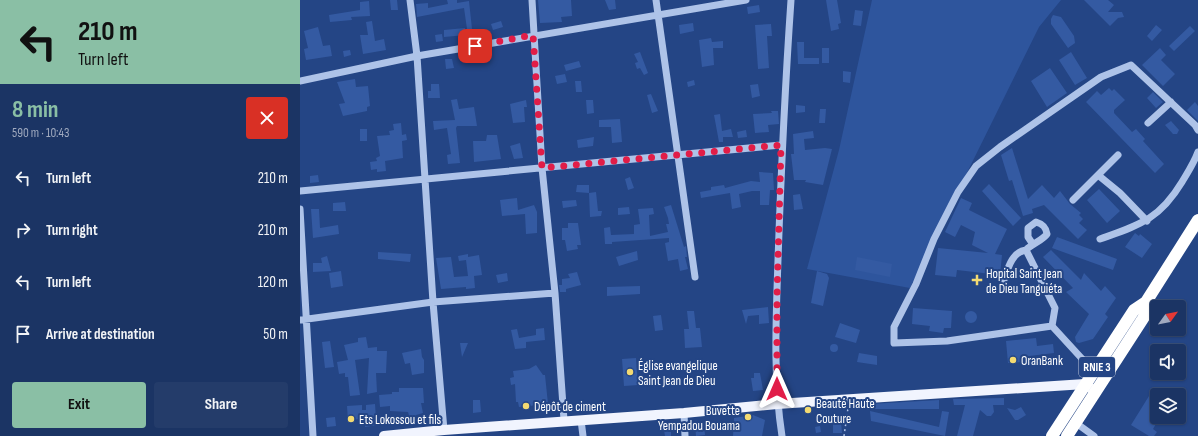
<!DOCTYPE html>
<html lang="en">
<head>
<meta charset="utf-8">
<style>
  :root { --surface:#1b3464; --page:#243c6a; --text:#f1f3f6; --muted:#a0aabf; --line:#394f78; --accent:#8abfa5 }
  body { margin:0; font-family:"Sofia Sans Condensed",sans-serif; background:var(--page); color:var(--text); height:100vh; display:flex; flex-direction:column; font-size:15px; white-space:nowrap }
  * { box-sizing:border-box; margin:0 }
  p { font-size:13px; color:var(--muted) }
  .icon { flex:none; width:22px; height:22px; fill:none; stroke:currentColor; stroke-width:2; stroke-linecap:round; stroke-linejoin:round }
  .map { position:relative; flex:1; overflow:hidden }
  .drawer { display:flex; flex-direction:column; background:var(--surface); width:300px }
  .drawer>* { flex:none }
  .hud { background:#8abfa5; color:#111; overflow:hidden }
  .needle { width:26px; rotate:57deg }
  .fabs { position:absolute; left:850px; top:300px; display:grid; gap:8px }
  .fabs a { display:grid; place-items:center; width:36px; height:36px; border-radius:4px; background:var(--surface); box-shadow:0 1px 3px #0004,0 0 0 1px var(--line); font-size:20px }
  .pin { position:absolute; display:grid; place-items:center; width:34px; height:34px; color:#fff; margin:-17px; border-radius:8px; box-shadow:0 2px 6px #0006 }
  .me { position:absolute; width:44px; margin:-22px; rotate:0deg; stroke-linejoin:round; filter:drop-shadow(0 0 3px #0008) }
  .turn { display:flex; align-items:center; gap:14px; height:84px; padding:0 12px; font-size:18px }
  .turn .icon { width:52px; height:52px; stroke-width:2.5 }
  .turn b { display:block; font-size:28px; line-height:34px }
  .round { display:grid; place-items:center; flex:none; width:42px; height:42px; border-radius:4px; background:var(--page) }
  .headline { display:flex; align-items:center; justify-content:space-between; height:68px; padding:0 12px }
  h1 { font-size:24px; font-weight:700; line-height:30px; color:var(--accent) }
  .button { display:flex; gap:8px; margin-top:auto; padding:8px 12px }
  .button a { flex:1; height:46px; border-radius:4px; background:var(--accent); color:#111; font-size:16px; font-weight:700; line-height:46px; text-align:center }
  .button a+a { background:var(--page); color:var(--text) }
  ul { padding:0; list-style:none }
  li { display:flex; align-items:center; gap:12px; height:52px; padding:0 12px }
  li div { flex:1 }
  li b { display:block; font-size:15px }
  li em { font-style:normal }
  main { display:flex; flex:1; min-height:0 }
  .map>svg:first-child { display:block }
</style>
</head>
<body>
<main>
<section class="drawer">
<div class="hud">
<div class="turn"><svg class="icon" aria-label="left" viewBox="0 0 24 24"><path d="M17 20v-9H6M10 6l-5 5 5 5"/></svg><div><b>210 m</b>Turn left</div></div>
</div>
<div class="headline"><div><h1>8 min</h1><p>590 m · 10:43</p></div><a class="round" style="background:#d93025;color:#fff"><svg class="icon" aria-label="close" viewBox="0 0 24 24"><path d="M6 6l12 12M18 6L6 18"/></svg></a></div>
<ul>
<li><svg class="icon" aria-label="left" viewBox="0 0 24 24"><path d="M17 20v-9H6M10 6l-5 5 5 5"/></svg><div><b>Turn left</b></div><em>210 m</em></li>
<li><svg class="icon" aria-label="right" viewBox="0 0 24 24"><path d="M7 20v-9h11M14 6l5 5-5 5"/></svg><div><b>Turn right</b></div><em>210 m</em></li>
<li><svg class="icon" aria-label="left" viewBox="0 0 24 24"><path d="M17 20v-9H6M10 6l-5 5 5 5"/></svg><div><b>Turn left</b></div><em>120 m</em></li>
<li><svg class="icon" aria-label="arrive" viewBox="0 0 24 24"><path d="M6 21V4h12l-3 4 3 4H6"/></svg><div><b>Arrive at destination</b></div><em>50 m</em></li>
</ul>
<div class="button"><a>Exit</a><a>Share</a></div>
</section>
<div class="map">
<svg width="898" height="436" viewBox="0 0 898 436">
  <rect width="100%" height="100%" fill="#244585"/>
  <path fill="#2e559d" d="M572 0H761L739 27 610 288 507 269 539 150Z"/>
  <path fill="#345aa2" d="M90 0H97L98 10H91Z
    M147 0H157V3L169 1 172 29H167L164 8 117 17 116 4 128 3V8L148 4Z
    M238 0H271L272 16 261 17 262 22 240 23Z
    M305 0H315L316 9 309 10Z
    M526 0H537L541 23 538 24 539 29 531 31Z
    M784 0H808L814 5 808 12H822L824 17 818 18 810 26Z
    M69 1 70 16 51 17 52 20 30 22 29 15 60 10V2Z
    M459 5 460 12 448 14 447 7Z
    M555 10 563 11 561 26 553 25Z
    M753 15 761 17 774 36 775 43 768 48 751 24V19Z
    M72 21 75 41 84 39 86 50 63 54 60 35H68L66 22Z
    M201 21 203 27 193 30 191 24Z
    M393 23 394 31 380 34 379 25Z
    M471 24 472 36H467L469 68 458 69 455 25Z
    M856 25 862 30 852 41 847 36Z
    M890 26 895 31 874 51 869 46Z
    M18 27 23 46 30 45 32 56 6 60 4 49 8 48 4 31Z
    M165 28 166 35 144 37V30Z
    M142 34 143 41 136 42 135 35Z
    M411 38 412 42 423 41V48H413L414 65 402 67 399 40Z
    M497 42H504V58H519V64H498Z
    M522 48H529V63H522Z
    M860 48 866 55 861 60 875 74 863 86 842 65Z
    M50 50 51 55 44 57 43 51Z
    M340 52 348 73 344 75 340 68 337 69 335 63 338 62 334 54Z
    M771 52 787 78 775 85 759 60Z
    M145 59H152L154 68 146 69Z
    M279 61 281 67 266 71 264 65Z
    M750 68 767 93 747 107 731 81Z
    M543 71 551 72 550 83 543 82Z
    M265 74 267 82 257 84 255 76Z
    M55 79 56 87 68 86 70 106 67 107V111L43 116 39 104 45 103 37 82Z
    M394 80 395 85 388 87 387 82Z
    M275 81H281L282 92H276Z
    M131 84H139L140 98H128V91H131Z
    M458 84 460 96 452 98 450 85Z
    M809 88 812 91 814 89 825 100 814 110V113L832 132 836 129 845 139 843 141 864 164 855 173 786 102 797 91 801 95Z
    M853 92 863 102 856 108 847 98Z
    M351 94 358 111 352 113 347 95Z
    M157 99 159 109 174 107 177 126H157L156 128 160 163 148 164 147 155 151 154 147 128 134 130 133 121 155 120 151 100Z
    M226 100 227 107H224L225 122 213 123 210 104Z
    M286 100H293L294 113 287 114Z
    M895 102 898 106V121L887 110Z
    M496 105 505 106V112L496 113Z
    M520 109H526L525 123H519Z
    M471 111H478L479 124 468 125 469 132 455 133 453 114 472 113Z
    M420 114 422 131 431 129 433 137H423V142H419L414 115Z
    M320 119 322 142 312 143 311 127H299V120Z
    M871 121 879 130 877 134H873L865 125Z
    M101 123 102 135 106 134 107 140 102 141 103 158 85 161 86 171 77 172V169L71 170 70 162 77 161 76 158 80 156 77 136 90 135 89 131 94 130 93 124Z
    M60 129H67V141H60Z
    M446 130 447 137 438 138 437 132Z
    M513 131 514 138 504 139 505 150 525 148 532 149 523 185 505 182 506 180H494L491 154H494L493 134Z
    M187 135H197L201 159 174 162 173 141H186Z
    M294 137 293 146 278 148 277 140Z
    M220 143 223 158 214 159 210 146Z
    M712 148 728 199 742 185 754 198 760 191 770 204 781 213 779 215 783 219 779 223 787 230 778 239 744 205 732 209 733 213 723 216 712 180 709 181 701 155Z
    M459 172 473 173 474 190H470L469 205H460V191H452L439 194 441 207 432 209 430 193 401 198 400 192 411 190V187L424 185 425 188 451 181 460 182Z
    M18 175 19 182 10 183V176Z
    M330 177 334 188 328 190 325 179Z
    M689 184 721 218 713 226 682 191Z
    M277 185H289V193L276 192Z
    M799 189 820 211 807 223 787 200Z
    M296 192 298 211H302L301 216 290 217 289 193Z
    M500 194 503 209 494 210 493 195Z
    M217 198 218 210 234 205 237 212V233L226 234 225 214 202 216 200 200Z
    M661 198 672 203 669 210 707 229 695 254 702 255 700 275 657 270 656 277 635 275 638 248 688 253 672 245 675 232 661 225 655 237 645 232Z
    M276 200 277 206 263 208 262 201Z
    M45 202 46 211H33V203Z
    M371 205 384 247 386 246 387 257H385L388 269 380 271 378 259 368 261 365 243 369 242V238L312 242V244H305L304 228 310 227 311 235 334 234V225L340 224 338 209 353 208 354 214 349 215 350 236 368 232 366 224H369L368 218 364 207Z
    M329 207 330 214 318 215V208Z
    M11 209H19L20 228 38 225 39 234 13 238Z
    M268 223H278L281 245H277L278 249 267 251 265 240H262V228H268Z
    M835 233 839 236 840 234 852 244 842 258 825 247Z
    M757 237 817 259 813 270 752 248Z
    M751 250 781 280 784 273 801 291 805 286 816 298 805 314 808 317 793 339 779 343 776 342 775 337 789 314 766 292 773 288 743 257Z
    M337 251 338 260 319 266 316 257Z
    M78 252 111 254 110 262 78 259Z
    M168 254V257L179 255 182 275 174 276 175 288 166 289V287L141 289 136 258 151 257 154 277 168 276 166 260 159 261 158 256Z
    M27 256 31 271 13 272V263H22L21 258Z
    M557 257 592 264 590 277 555 270Z
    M41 271 43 286 31 288 29 273Z
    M517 271 527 274 529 278 523 306 511 303Z
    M277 272 281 285 266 289V292H260L259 285H262V279L270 278 268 274Z
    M207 273 208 281 198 283 196 275Z
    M340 286V294L307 296V287Z
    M468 307 469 323 459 324V315L448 316 446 324 442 310Z
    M613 308 652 311 651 328H644L643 333 629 331 630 326 612 324Z
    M665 317a6 6 0 1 1 12 0a6 6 0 1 1-12 0Z
    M387 311H394L396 328H400L402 347 385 348 384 329H389Z
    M361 315 363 330 355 331 353 316Z
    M540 323 560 330 556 343 535 337Z
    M244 328 245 340 226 342V348L215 349 211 330 217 329 219 338 236 335V329Z
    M66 337 68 348 77 347V351H87L86 373H76L77 392 67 394 69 358 55 360 60 395 50 396 48 377H45V373L39 374 37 362 48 360 44 345 58 342V338Z
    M736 338 737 346 753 344 754 353 721 357V362L708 363 706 341Z
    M30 341 34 367 25 368 22 342Z
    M160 343H168L162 357Z
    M530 348a4 4 0 1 1 8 0a4 4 0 1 1-8 0Z
    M121 349 122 357 124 360V373L112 375 110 363 105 364 102 353Z
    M559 353 577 356V365L557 362Z
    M336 358 338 385 324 386 322 359Z
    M236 365 243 375H245L248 404 219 407 218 402H216L215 384 211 385 210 378 214 377 213 371 229 369Z
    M454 373H460L463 390 453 391 451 378H454Z
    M99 388H123L124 403H121L123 413 116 415V418L110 419 108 412 90 411V406L80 407 79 395 92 394V392H99Z
    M849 396 857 400V417H860L853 429 857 432 854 436H849L831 425Z
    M704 398V405H693L694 412 691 416H687L680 410 673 436H657L665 405H654L653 399Z
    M173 400H180L181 412 173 413Z
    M639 400V409H570V404Z
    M75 404 76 419 88 418 89 423 65 427 64 418 48 421 47 406 62 405V410H66V405Z
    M721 407 726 415 718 420H715L707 408 715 410Z
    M570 411 639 427 642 411 649 412 645 436 571 421Z
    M453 415 465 420 462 436H433L434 418Z
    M35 417 36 426 27 427 26 418Z
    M541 422 542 433H533V424Z
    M404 424 405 435 396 436 395 425Z
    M520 426 521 432 516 433 515 427Z
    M364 430H371V436H365Z"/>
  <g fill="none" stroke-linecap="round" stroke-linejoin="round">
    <path stroke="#aec3e8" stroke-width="1.5" stroke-dasharray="2 3" stroke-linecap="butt" d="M544 436 548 408"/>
    <path stroke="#aec3e8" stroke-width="7" d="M110 0 117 56 133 302 144 430
      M232 0 242 168 255 293 264 420
      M356 0 395 277
      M0 81 117 56 446 0
      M848 123 871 102
      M798 175 820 193 847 221
      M0 191 481 145
      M773 200 818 155
      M0 209 13 436
      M800 239C839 225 859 220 882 182 888 172 894 163 898 152
      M732 243 728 237V228L736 222C743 224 746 227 747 234 743 240 732 244 726 250L755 308 752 326
      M704 280C708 268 712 252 726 250
      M0 320 133 302 255 293
      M796 374 752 326 647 341 594 343V327L616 284 634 239 658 192 676 166 700 147 801 77 831 65 895 125 898 130
      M384 413 385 436
      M281 420 283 436
      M776 423 794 436
      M482 436C473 379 476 319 478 260 481 173 485 87 491 0"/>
    <path stroke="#f1f4fe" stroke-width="10" d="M84 436 144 430 384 413 477 404 785 384 796 392"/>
    <path stroke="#fff" stroke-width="12" d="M752 436 834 310 846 302 898 220
      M767 436 844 317 846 302"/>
  </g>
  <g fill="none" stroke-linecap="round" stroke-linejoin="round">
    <path stroke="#e11d48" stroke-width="7" stroke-dasharray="0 12.6" d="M175 46 233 35 242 168 481 145 477 297V389"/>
  </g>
  <g fill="#f3da72" stroke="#244585" stroke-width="1.5">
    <path d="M675 274h4v4h4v4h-4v4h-4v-4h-4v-4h4z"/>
    <circle cx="713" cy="360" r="4"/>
    <circle cx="330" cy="372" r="4"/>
    <circle cx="226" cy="406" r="4"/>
    <circle cx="508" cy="410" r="4"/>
    <circle cx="448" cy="417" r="4"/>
    <circle cx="51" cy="419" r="4"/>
  </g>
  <g text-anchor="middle" stroke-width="4" stroke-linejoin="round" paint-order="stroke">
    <rect fill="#244585" stroke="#bdc7da" stroke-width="1" x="779" y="357" width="36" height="20" rx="3"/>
    <g font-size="12" font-weight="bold" fill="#fff">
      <text x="797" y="371">RNIE 3</text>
    </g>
    <g font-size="13" fill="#fff" stroke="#244585" text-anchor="start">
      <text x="686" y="278">Hopital Saint Jean<tspan x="686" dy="15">de Dieu Tanguiéta</tspan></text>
      <text x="721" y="365">OranBank</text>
      <text x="338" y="370">Église evangelique<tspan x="338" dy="15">Saint Jean de Dieu</tspan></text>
      <text x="516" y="408">Beauté Haute<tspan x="516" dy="15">Couture</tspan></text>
      <text x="234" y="411">Dépôt de ciment</text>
      <text x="440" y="415" text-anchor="end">Buvette<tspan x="440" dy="15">Yempadou Bouama</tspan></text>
      <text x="59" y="424">Ets Lokossou et fils</text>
    </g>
  </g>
</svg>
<div class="fabs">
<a><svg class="needle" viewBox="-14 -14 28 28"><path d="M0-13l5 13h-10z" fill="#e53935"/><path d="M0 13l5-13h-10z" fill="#a0aabf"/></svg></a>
<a><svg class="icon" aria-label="sound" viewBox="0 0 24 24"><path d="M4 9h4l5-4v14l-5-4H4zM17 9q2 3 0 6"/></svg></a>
<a><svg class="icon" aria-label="layers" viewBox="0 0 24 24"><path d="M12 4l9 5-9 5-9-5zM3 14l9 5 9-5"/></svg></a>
</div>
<div class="pin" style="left:175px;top:46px;background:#d93025"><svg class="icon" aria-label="arrive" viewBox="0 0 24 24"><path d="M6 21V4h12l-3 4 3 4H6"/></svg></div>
<svg class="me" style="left:477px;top:389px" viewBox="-20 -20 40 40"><path d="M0-17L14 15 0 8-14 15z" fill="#e11d48" stroke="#fff" stroke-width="4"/></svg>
</div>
</main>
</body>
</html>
